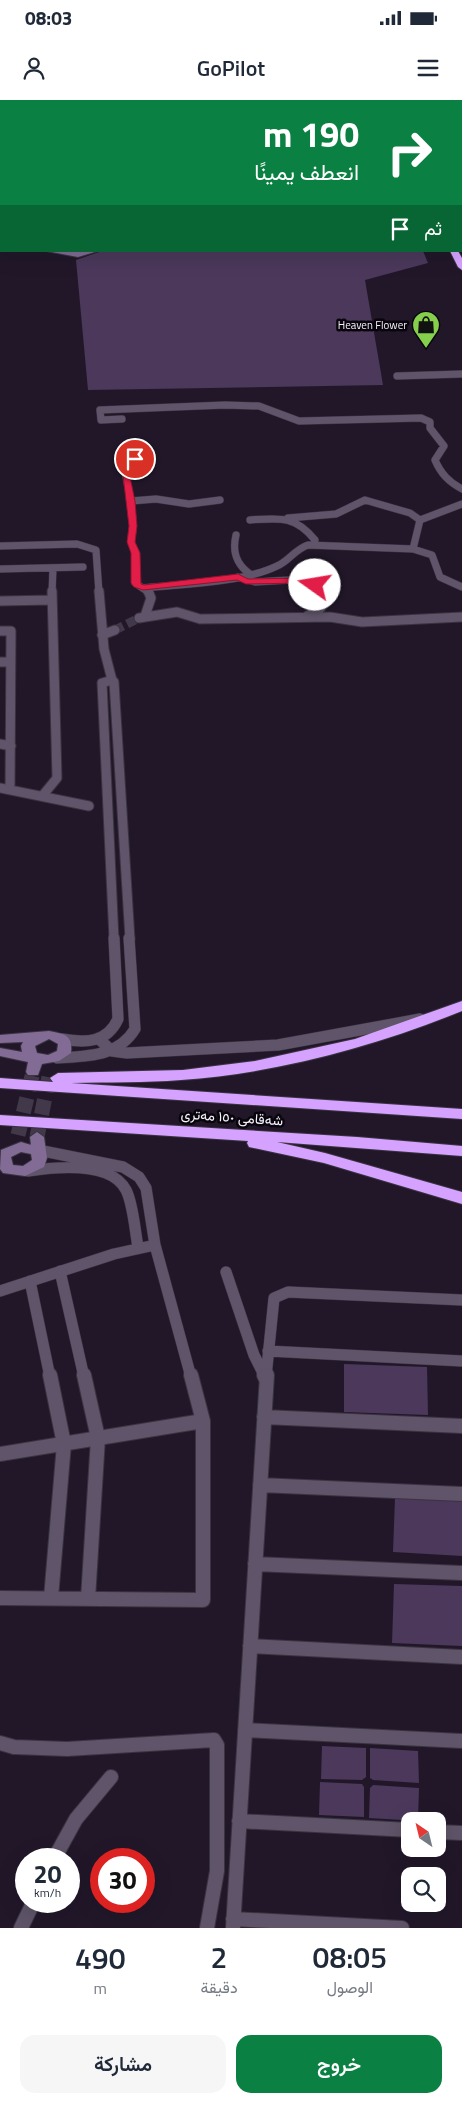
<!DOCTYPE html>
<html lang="ar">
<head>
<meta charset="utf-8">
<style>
  :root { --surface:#fff; --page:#f6f6f7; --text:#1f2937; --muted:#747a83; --accent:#0b8043 }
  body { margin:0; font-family:"Titillium Web",Vazirmatn,sans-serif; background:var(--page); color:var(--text); direction:rtl; height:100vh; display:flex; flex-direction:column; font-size:19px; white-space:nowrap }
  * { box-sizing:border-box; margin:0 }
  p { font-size:16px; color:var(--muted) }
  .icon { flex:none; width:28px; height:28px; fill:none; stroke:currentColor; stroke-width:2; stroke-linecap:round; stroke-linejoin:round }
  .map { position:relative; height:1828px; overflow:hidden; direction:ltr }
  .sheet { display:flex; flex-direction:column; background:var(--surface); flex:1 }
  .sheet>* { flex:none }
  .top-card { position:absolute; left:0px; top:0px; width:462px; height:152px; box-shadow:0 5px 20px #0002; direction:rtl; background:#0b8043; color:#fff; overflow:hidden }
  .needle { width:32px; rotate:325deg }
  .fabs { position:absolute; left:401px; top:1712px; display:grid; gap:10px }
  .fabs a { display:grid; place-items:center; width:45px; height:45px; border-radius:10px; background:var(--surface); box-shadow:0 5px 20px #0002; font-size:25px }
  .speed { position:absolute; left:15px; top:1748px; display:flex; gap:10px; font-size:25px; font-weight:700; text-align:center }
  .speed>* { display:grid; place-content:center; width:65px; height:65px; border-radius:50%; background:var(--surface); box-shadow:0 5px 20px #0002; line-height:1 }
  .speed small { font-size:12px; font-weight:400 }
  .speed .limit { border:8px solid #d22; background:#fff; color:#111 }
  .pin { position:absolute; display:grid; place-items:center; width:42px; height:42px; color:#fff; margin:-21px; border:2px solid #fff; border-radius:50%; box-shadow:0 1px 5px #0007 }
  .me { position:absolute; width:55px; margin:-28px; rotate:283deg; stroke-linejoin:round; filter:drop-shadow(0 0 4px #0008) }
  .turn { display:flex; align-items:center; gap:18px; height:105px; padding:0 20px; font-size:22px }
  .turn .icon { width:65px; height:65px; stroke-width:2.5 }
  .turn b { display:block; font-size:35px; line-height:42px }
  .then { display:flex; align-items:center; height:48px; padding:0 20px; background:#0003; gap:10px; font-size:19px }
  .eta { display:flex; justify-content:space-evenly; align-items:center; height:85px; text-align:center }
  .eta b { font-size:30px; font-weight:600; line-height:35px }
  .action { display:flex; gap:10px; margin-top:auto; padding:10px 20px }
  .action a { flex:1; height:58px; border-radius:15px; background:var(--accent); color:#fff; font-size:20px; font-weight:600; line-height:58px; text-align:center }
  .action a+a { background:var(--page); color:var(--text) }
  .status { display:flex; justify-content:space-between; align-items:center; height:35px; padding:0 25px; background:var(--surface); direction:ltr }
  .status svg { height:14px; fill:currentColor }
  header { display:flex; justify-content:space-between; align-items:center; height:65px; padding:0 20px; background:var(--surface); font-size:22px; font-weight:600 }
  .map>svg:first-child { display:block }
</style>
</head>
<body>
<div class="status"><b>08:03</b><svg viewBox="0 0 49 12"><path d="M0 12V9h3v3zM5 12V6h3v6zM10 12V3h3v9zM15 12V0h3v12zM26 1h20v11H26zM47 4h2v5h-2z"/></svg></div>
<header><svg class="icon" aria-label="menu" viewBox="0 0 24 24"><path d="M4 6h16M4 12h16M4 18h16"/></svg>GoPilot<svg class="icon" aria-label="person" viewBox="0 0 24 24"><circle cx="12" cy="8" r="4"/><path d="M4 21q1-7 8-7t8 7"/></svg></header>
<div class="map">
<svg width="462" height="1828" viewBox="0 0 462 1828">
  <rect width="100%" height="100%" fill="#211729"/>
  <path fill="#4b385b" d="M102 151H423L428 163 365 180 383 285 88 290 76 160Z
    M344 1264 427 1267 428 1315 344 1312Z
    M395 1398 462 1401V1456L393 1452Z
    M394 1484 462 1486V1546L392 1543Z
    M322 1646 366 1648V1677L362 1680 321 1679Z
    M370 1648 418 1651 419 1683 373 1680 370 1678Z
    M320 1682 362 1684 364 1687V1717L319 1715Z
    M373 1685 419 1688 418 1721 369 1718 370 1688Z"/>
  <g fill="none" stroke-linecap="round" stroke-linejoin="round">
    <path stroke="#9481a4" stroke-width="1" d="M34 1 39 0"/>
    <path stroke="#413849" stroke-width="9" stroke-dasharray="9 4.5" stroke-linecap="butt" d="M115 530 139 518"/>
    <path stroke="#413849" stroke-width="15" stroke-dasharray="15 8" stroke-linecap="butt" d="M18 1035 33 972
      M37 1037 50 972"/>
    <defs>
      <path id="street-far3" d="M397 276 462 274
        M122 319 101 320 100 310 225 305 259 306 299 321 421 318 430 322V328L444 346 435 360C441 374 449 382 462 389
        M135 359 126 367 125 372 131 401 133 426 131 442 136 453 135 483 150 493
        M131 401 156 399 189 404 220 400
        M288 418 336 414 365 400 410 413 420 420 462 404
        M250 420C279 418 295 415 315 440L314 445
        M236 435C232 452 236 464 250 474
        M0 446 77 444 96 450 99 493
        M413 449 420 420
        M0 469 83 467
        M238 477 255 482 306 479 313 483 319 493
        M143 488C182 484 242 483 277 466 289 461 294 450 308 445L413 449 432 455 440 477 462 487
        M52 493 53 468"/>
      <path id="street-far2" d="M99 491 104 549 112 580
        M0 501 52 500
        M145 516 151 498 148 491
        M307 516 319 510 323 505 318 491
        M139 518 177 512 200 519 330 517 362 522 462 517
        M0 531H11L10 689
        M102 535 115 530
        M0 562H11
        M0 644 11 646
        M0 688 89 706
        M43 695 57 678 52 491
        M114 839 102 583 112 580 114 582 130 839"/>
      <path id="street-far1" d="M62 939C86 943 107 943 118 919L114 838
        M100 940 112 951 127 953 278 945 420 919
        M57 958C87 956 118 957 135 929L129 838
        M33 1049 123 1067 139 1077 146 1088 155 1145 191 1277
        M28 1071C55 1067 111 1061 126 1090 133 1103 135 1131 138 1147
        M60 1171 84 1277
        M226 1172 254 1255 265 1277
        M30 1181 50 1277
        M0 1191 114 1154 155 1145
        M268 1251 462 1261
        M266 1277 274 1198 288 1192 462 1200"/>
      <path id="street" d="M50 1275 64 1344 51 1498
        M84 1275 98 1338 88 1499
        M264 1275 266 1279
        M264 1317 462 1326
        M0 1354 203 1321
        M260 1385 462 1394
        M255 1464 462 1473
        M0 1498 203 1500V1321L191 1275
        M250 1546 462 1557
        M245 1630 462 1641
        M0 1643 14 1647 67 1649 214 1640 217 1645V1771L207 1828
        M239 1721 410 1730
        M438 1732 462 1733
        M54 1759 76 1719 111 1677
        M233 1819 402 1828
        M21 1828 34 1801
        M233 1828 267 1275"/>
      <path id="secondary" d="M0 142H1V146H0Z
        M46 151H98L78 157Z
        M49 931C65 934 73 935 71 953L59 961 42 964 38 975H28L26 972 28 962 0 956V948L22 952 21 946 23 942 0 943V935ZM49 939 58 944 57 951 48 955 37 953 35 946Z
        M37 1032 44 1037 47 1058 44 1067 25 1076 3 1073 0 1069 1 1050 21 1042 31 1045 30 1037ZM21 1052 31 1054 32 1060 23 1066 13 1065 11 1057Z"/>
      <path id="highway" d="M400 0H408L409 1H401Z
        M461 138H462V144L461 143Z
        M450 151H458L462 158V170L458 167Z
        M462 901V911C373 947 278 973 181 980 145 983 108 982 71 983L462 1009V1019L0 988V978L53 982 50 978 58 973 183 970 255 961 355 939Z
        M0 1015 357 1037 462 1046V1056L277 1042 325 1053 462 1092V1104L324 1063 249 1047 247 1043 248 1041 0 1025Z"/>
    </defs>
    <use href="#street-far3" stroke="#3a3340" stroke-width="8"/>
    <use href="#street-far2" stroke="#3a3340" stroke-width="11"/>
    <use href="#street-far1" stroke="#3a3340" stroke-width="12"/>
    <use href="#street" stroke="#3a3340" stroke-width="16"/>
    <use href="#secondary" stroke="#3a3340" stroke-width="2"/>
    <use href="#highway" stroke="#3a3340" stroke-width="2"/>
    <use href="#street-far3" stroke="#5f5469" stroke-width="7"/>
    <use href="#street-far2" stroke="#5f5469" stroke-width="9"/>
    <use href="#street-far1" stroke="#5f5469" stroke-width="11"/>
    <use href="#street" stroke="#5f5469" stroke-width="14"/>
    <use href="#secondary" fill="#826c96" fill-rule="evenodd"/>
    <use href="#highway" fill="#d5a3ff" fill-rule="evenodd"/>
  </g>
  <path fill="#e11d48" stroke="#92132f" d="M135 357 139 359 129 368V372L135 401 137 426 135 442 140 453 141 484 144 485 238 474 248 479 306 478 318 483V487H312L305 483 246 484 237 480 143 490 134 487 131 483V453L127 442 129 426 122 367Z"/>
  <defs>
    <symbol id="shop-pin" viewBox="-11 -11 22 30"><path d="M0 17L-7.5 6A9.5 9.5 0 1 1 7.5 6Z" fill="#85cf4c" stroke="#08050c"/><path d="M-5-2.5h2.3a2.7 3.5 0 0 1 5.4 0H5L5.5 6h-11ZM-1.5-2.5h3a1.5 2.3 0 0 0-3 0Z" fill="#111"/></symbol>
  </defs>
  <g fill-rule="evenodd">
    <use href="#shop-pin" x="410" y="209" width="32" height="43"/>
  </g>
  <g text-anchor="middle" stroke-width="5" stroke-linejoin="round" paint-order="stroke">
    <g font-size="11" fill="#f8f2fe" stroke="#08050c" text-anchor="end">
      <text x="407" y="229">Heaven Flower</text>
    </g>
    <g font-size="14" fill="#f8f2fe" stroke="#08050c">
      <text transform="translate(232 1017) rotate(4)" y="5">شەقامی ١٥٠ مەتری</text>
    </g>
  </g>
</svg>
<div class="fabs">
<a><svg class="needle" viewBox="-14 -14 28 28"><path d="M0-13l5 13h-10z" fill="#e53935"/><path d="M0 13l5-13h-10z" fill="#747a83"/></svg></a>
<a><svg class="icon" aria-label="search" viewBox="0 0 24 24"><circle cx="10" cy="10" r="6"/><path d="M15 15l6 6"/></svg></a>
</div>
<div class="speed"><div>20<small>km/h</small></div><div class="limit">30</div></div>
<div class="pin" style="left:135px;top:359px;background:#d93025"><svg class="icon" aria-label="arrive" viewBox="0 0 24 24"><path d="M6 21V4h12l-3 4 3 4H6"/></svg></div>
<svg class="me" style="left:315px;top:485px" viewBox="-20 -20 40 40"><circle r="19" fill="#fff"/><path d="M0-13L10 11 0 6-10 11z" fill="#e11d48"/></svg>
<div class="top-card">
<div class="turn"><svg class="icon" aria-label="right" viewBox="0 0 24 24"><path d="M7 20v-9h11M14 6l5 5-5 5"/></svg><div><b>190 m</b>انعطف يمينًا</div></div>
<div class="then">ثم<svg class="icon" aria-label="arrive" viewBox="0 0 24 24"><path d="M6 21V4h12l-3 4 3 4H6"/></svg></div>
</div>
</div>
<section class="sheet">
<div class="eta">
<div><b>08:05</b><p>الوصول</p></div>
<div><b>2</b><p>دقيقة</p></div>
<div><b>490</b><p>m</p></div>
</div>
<div class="action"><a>خروج</a><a>مشاركة</a></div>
</section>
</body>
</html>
